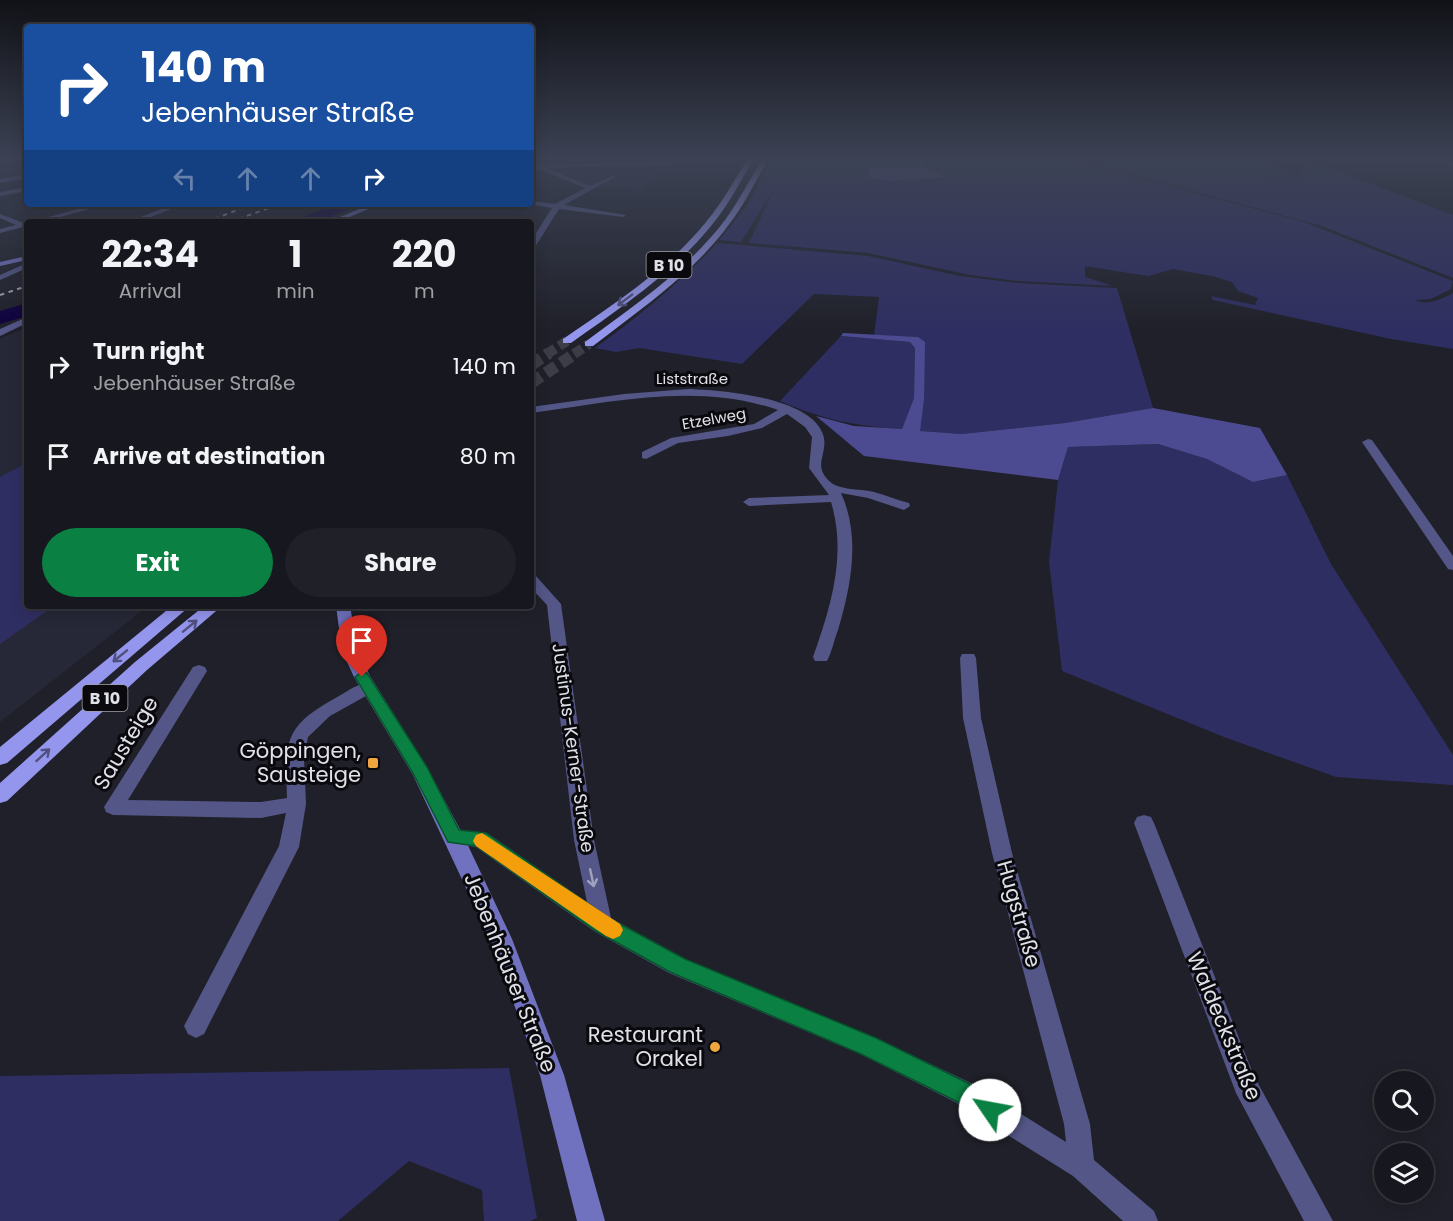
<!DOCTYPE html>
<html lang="en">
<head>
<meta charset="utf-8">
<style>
  :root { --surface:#17181f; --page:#202128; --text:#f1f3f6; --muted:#9ea0a4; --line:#36373d; --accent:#0b8043 }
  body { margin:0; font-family:Poppins,sans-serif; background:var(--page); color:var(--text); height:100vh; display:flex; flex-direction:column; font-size:22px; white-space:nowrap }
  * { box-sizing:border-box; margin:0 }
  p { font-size:20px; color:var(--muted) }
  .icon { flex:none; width:33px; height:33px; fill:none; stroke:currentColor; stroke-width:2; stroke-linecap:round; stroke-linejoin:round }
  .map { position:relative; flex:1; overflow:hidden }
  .sheet { position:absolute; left:24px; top:219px; width:510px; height:390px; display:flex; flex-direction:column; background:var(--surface); border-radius:6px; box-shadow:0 3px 15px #0003,0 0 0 2px var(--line) }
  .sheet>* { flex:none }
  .banner { position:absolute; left:24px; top:24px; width:510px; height:183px; border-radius:6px; box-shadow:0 3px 15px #0003,0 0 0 2px var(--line); background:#1a4fa0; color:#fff; overflow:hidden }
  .tools { position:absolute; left:1374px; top:1071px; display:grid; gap:12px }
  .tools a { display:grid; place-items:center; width:60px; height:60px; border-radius:50%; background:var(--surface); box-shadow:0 3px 15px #0003,0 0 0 2px var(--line); font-size:30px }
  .pin { position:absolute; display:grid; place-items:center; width:51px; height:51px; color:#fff; margin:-62px -26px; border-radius:50% 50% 50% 0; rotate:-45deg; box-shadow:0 0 6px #0007 }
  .pin .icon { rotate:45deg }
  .me { position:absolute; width:66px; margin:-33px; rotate:303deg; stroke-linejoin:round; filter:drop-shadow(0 0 4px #0008) }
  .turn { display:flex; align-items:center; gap:21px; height:126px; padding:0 18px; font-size:27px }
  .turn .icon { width:78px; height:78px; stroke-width:2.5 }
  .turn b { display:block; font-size:42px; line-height:51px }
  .lanes { display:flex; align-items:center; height:57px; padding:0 18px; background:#0003; justify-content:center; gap:30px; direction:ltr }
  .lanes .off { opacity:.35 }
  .eta { display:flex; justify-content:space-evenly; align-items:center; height:102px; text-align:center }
  .eta b { font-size:36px; font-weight:700; line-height:42px }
  .primary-button { display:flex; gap:12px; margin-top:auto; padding:12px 18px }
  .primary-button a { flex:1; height:69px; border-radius:36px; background:var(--accent); color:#fff; font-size:24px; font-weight:700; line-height:69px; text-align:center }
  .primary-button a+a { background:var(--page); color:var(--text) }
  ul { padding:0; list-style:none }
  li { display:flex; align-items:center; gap:18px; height:90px; padding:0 18px }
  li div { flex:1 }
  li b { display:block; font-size:22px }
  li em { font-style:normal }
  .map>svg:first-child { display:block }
</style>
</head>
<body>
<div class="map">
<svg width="1453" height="1221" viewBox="0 0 1453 1221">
  <rect width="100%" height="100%" fill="#1f2029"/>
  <path fill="#272837" d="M659 165V179L641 191 588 186 554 170Z
    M27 327V606H148L0 722V339Z"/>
  <path fill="#2f2e62" d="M774 160H864L859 163 868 169 870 178 890 181 943 177 926 169 921 163 929 160H1071L1304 222 1453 281 1451 289 1431 299 1415 300C1427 306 1442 299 1453 293V349L1391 339 1213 300 1211 296 1255 305 1258 298 1238 291 1232 282 1212 276 1173 269 1148 276 1085 266V277L1113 286 1017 281 970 275 868 253 749 243 773 191 741 242 719 240 747 206 770 161Z
    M1078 160H1265L1276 164 1295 176 1267 180 1298 177 1308 160 1453 215V278L1322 226Z
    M717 243 868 256 960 276 1018 283 1117 288 1153 408 1065 423 962 434 919 431 924 400 918 337 874 335 879 297 814 294 742 364 639 348 616 352 595 348C640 315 679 284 717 243Z
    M841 336 910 342 915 348 914 398 902 429C855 426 824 420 780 401Z
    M1158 444 1207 459 1253 482 1287 475 1331 564 1453 755V785L1336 777 1224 737 1062 671 1049 562 1058 480 1068 447Z
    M27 463V606H54L0 644V477Z
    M509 1068 537 1218 530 1221H484L482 1190 409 1161 338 1221H0V1076Z"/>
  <path fill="#4c4b92" d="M864 160H929L921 163 926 169 945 177 890 181 870 178 868 169 858 163Z
    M843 333 918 337 925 342 924 400 920 431 962 434 1065 423 1153 408 1260 428 1287 475 1253 482 1207 459 1158 444 1068 447 1058 480 864 456 816 416 854 426 902 429 914 398 915 348 910 342 841 336Z"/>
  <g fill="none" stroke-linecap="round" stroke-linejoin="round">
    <path fill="#0e003e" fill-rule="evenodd" d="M335 204H357L354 207 318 222H296L298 219Z
      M27 303V316L0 324V311Z"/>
    <path stroke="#3c3d46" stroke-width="10" stroke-dasharray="10 4.5" stroke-linecap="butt" d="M547 354 567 341
      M574 354 589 344"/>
    <path stroke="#3c3d46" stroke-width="12" stroke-dasharray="12 6" stroke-linecap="butt" d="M531 365 549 353
      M531 383 576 353"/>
    <path fill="#535686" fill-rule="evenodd" d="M0 160H9L0 163Z"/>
    <path fill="#535686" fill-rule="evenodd" d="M676 161 678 164 546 168 590 186 615 175V177L564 205 626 215 623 217 559 209 535 247 531 249V241L552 208 529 204 531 201 555 204 585 188 539 169H531V165Z
      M27 174V178L0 183V179Z
      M27 187V191L0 196V192Z
      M96 204H107L42 222H30Z
      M175 204H184L138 222H127Z
      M0 214 24 223 27 222H28L27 226 0 233V229L16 225 0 218Z
      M27 263V268L0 280V275Z
      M27 317V323L0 336V329Z
      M688 389C720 390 816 397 824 438 827 457 811 467 833 484 843 490 862 489 874 492 885 495 897 500 909 503L910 506 904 510 868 498 841 493C861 537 851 586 838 630 834 640 832 652 827 661H815L813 657C831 606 847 555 831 502L749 506 743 502 749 498 829 495 809 468 812 437 805 427 787 414 762 428 728 436 678 443 646 459 642 458V452L671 438 754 424 778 410C697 382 613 402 531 413V407L624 394Z
      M1368 439 1372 440 1453 556V570L1448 569 1362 442Z
      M531 575 536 576 561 604 594 840 611 918 685 959 876 1038 973 1084 1066 1142 1064 1124 992 853 963 718 960 658 962 654H974L976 658 981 718 1012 853 1090 1124 1094 1160 1154 1211 1158 1221H1123L1073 1176 955 1102 860 1054 669 973 594 931 476 847 447 843 444 837 447 831 454 829 487 833 587 902 574 840 547 605 531 588Z
      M199 665 205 667 207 671 128 800 261 802 287 798C285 739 284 726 339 696 349 690 361 681 373 684L375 688 373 692 330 716 308 737 304 758 306 804 299 847 204 1034 196 1038 188 1034 184 1026 279 846 286 813 261 818 113 815 106 812 104 807 193 667Z
      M1144 815 1151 817 1154 823 1254 1076 1333 1221H1304L1236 1093 1134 823 1137 817Z"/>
    <path fill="#535686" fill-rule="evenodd" d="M1432 160 1453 162V166L1433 161Z"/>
    <path fill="#7072c0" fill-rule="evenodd" d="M371 204H380L338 222H328Z
      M27 256V260L0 266V262Z
      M336 606H350L358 651 370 676 427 767 464 837 512 939 564 1075 605 1221H577L540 1075 490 939 413 775 354 677 342 651Z"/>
    <path fill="#9496ed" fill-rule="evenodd" d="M747 160H753C740 182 728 206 711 226 672 274 620 308 571 343H563V339C614 304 667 270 706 222 722 203 734 181 747 160Z
      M762 160H768C755 181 745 204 730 223 694 273 641 309 593 346H585V342C635 305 688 269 725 220 739 201 749 180 762 160Z
      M172 606H190L7 763 0 765V747Z
      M204 606H222L147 670 7 801 0 803V783L135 662Z"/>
    <path stroke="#a6a7af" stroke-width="2" stroke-dasharray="4.5 4.5" stroke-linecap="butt" d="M206 222 240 209
      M230 222 280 204
      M0 295 27 286"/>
  </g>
  <defs><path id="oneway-shaft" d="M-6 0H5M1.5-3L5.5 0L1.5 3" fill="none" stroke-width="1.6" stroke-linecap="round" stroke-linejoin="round" transform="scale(1.5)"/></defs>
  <g stroke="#4f507e">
    <use href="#oneway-shaft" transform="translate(625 300) rotate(143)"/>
    <use href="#oneway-shaft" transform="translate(190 626) rotate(-39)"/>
    <use href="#oneway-shaft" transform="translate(120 656) rotate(141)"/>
    <use href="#oneway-shaft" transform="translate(43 755) rotate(-42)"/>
  </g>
  <use stroke="#a1a2bc" href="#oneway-shaft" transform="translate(592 878) rotate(78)"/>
  <linearGradient id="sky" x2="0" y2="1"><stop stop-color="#111217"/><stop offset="0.48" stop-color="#3c4254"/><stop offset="1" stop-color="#3c4254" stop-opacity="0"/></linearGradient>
  <rect width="1453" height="331" fill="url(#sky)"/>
  <path fill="#0b8043" stroke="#07532c" stroke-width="1.5" d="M362 672 367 673 427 767 459 830 486 833 609 918 685 959 876 1038 972 1085 998 1102 1002 1110 998 1118 990 1122 956 1101 861 1054 670 972 596 931 476 846 448 842 414 775 355 677Z"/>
  <path fill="#f59e0b" d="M482 833 620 924 623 930 620 936 613 939 606 936 476 846 473 841 476 835Z"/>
  <g fill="#f0a63f" stroke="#0a0a0e" stroke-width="2">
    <rect x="367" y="757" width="12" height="12" rx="3"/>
    <circle cx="715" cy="1047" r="6"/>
  </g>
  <g text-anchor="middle" stroke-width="6" stroke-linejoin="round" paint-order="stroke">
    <g font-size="15" fill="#e0e1e8" stroke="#0a0a0e">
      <text x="692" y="384">Liststraße</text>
      <text transform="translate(714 419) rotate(-10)" y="5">Etzelweg</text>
    </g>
    <g fill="#0a0a0e" stroke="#a0a0a7" stroke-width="1.5">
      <rect x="646.5" y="252" width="45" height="26" rx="4.5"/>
      <rect x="82.5" y="685" width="45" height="26" rx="4.5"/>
    </g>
    <g font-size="16" font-weight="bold" fill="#e0e1e8">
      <text x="669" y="271">B 10</text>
      <text x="105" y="704">B 10</text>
    </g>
    <g font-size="18" fill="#e0e1e8" stroke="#0a0a0e">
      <text transform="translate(573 748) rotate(82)" y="6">Justinus-Kerner-Straße</text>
    </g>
    <g font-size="21" fill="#e0e1e8" stroke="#0a0a0e">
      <text transform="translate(126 743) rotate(-59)" y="7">Sausteige</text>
      <text transform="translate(1019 914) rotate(74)" y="7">Hugstraße</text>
      <text transform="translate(510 973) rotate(68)" y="7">Jebenhäuser Straße</text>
      <text transform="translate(1224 1026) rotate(67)" y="7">Waldeckstraße</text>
    </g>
    <g font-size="21" fill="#e0e1e8" stroke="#0a0a0e" text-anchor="end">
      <text x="361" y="758">Göppingen,<tspan x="361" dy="24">Sausteige</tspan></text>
      <text x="703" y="1042">Restaurant<tspan x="703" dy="24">Orakel</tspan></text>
    </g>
  </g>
</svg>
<div class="tools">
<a><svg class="icon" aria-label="search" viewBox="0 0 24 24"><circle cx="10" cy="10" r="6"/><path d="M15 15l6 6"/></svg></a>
<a><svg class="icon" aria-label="layers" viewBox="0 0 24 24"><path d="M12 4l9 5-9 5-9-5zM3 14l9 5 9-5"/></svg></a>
</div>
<div class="pin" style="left:362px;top:677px;background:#d93025"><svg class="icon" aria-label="arrive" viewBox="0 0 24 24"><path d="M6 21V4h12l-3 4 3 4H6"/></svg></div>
<svg class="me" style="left:990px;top:1110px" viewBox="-20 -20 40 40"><circle r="19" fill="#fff"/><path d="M0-13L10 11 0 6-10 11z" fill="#0b8043"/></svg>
<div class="banner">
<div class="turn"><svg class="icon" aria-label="right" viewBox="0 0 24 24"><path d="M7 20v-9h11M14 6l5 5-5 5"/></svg><div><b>140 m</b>Jebenhäuser Straße</div></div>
<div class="lanes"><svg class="icon off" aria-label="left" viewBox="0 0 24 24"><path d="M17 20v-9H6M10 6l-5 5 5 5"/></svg><svg class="icon off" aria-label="ahead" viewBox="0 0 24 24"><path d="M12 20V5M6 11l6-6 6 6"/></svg><svg class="icon off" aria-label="ahead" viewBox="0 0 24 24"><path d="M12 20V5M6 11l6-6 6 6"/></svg><svg class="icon" aria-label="right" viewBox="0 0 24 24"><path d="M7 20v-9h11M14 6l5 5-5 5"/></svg></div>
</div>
<section class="sheet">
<div class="eta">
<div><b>22:34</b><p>Arrival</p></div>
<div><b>1</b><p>min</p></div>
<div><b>220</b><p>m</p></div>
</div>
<ul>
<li><svg class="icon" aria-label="right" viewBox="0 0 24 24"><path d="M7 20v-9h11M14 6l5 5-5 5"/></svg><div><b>Turn right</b><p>Jebenhäuser Straße</p></div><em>140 m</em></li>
<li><svg class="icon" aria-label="arrive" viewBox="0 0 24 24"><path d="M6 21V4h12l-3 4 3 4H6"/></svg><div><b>Arrive at destination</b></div><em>80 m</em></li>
</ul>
<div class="primary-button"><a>Exit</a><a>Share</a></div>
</section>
</div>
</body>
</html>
